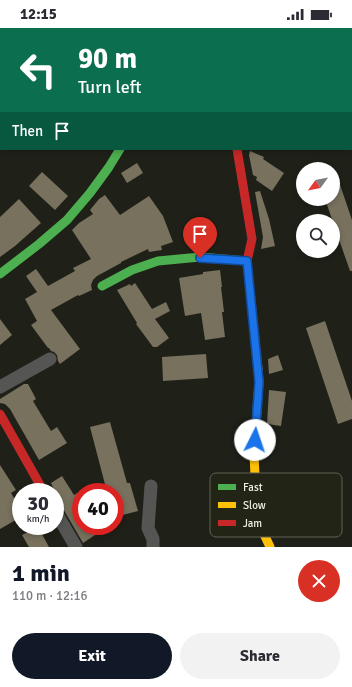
<!DOCTYPE html>
<html lang="en">
<head>
<meta charset="utf-8">
<style>
  :root { --surface:#fff; --page:#f2f2f3; --text:#2b2b33; --muted:#7c7c81; --accent:#111827 }
  body { margin:0; font-family:Signika,sans-serif; background:var(--page); color:var(--text); height:100vh; display:flex; flex-direction:column; font-size:15px; white-space:nowrap }
  * { box-sizing:border-box; margin:0 }
  p { font-size:13px; color:var(--muted) }
  .icon { flex:none; width:22px; height:22px; fill:none; stroke:currentColor; stroke-width:2; stroke-linecap:round; stroke-linejoin:round }
  .map { position:relative; height:519px; overflow:hidden }
  .side { display:flex; flex-direction:column; background:var(--surface); flex:1 }
  .side>* { flex:none }
  .guide { position:absolute; left:0px; top:0px; width:352px; height:122px; box-shadow:0 2px 6px #0003; background:#0b6e4f; color:#fff; overflow:hidden }
  .needle { width:26px; rotate:237deg }
  .fabs { position:absolute; left:296px; top:134px; display:grid; gap:8px }
  .fabs a { display:grid; place-items:center; width:44px; height:44px; border-radius:50%; background:var(--surface); box-shadow:0 2px 6px #0003; font-size:20px }
  .speed { position:absolute; left:12px; top:455px; display:flex; gap:8px; font-size:20px; font-weight:700; text-align:center }
  .speed>* { display:grid; place-content:center; width:52px; height:52px; border-radius:50%; background:var(--surface); box-shadow:0 2px 6px #0003; line-height:1 }
  .speed small { font-size:10px; font-weight:400 }
  .speed .limit { border:6px solid #d22; background:#fff; color:#111 }
  .pin { position:absolute; display:grid; place-items:center; width:34px; height:34px; color:#fff; margin:-41px -17px; border-radius:50% 50% 50% 0; rotate:-45deg; box-shadow:0 0 4px #0007 }
  .pin .icon { rotate:45deg }
  .me { position:absolute; width:44px; margin:-22px; rotate:4deg; stroke-linejoin:round; filter:drop-shadow(0 0 3px #0008) }
  .turn { display:flex; align-items:center; gap:14px; height:84px; padding:0 12px; font-size:18px }
  .turn .icon { width:52px; height:52px; stroke-width:2.5 }
  .turn b { display:block; font-size:28px; line-height:34px }
  .then { display:flex; align-items:center; height:38px; padding:0 12px; background:#0003; gap:8px; font-size:15px }
  .round { display:grid; place-items:center; flex:none; width:42px; height:42px; border-radius:21px; background:var(--page) }
  .overview { display:flex; align-items:center; justify-content:space-between; height:68px; padding:0 12px }
  h1 { font-size:24px; font-weight:700; line-height:30px; color:var(--accent) }
  .cta { display:flex; gap:8px; margin-top:auto; padding:8px 12px }
  .cta a { flex:1; height:46px; border-radius:24px; background:var(--accent); color:#fff; font-size:16px; font-weight:700; line-height:46px; text-align:center }
  .cta a+a { background:var(--page); color:var(--text) }
  .status { display:flex; justify-content:space-between; align-items:center; height:28px; padding:0 20px; background:var(--surface); direction:ltr }
  .status svg { height:11px; fill:currentColor }
  .map>svg:first-child { display:block }
</style>
</head>
<body>
<div class="status"><b>12:15</b><svg viewBox="0 0 49 12"><path d="M0 12V9h3v3zM5 12V6h3v6zM10 12V3h3v9zM15 12V0h3v12zM26 1h20v11H26zM47 4h2v5h-2z"/></svg></div>
<div class="map">
<svg width="352" height="519" viewBox="0 0 352 519">
  <rect width="100%" height="100%" fill="#1f2018"/>
  <path fill="#77715d" d="M250 123 264 129 263 131 284 145 272 163 256 152 257 149 253 147 249 127Z
    M137 135 143 145 127 155 121 145Z
    M333 142H335L352 192V243H350L325 171H333Z
    M42 144 68 168 55 182 29 158Z
    M260 163 269 191 275 218 261 221 263 209 255 164Z
    M105 167 120 187 149 168 163 188 173 214 161 218 162 222 149 224 148 221 121 234V235L97 248 93 252 91 257 92 262 79 268 78 267 51 282 80 321 60 336 58 333 57 327 54 324 51 323 49 320H48L31 297 37 293 25 271 37 264 26 248 36 241 48 258 75 243 73 240 91 231 72 202 79 195 93 186 90 182 99 171Z
    M19 171 41 195 15 218 0 229V189Z
    M220 242 222 259H221L224 284H222L225 309 205 312 201 285 185 288 179 250 203 246V244Z
    M135 255 152 281 166 274 170 283 155 291 169 310 157 319H153L136 296 137 295 117 262 130 256 131 258Z
    M0 291 12 307 0 317Z
    M325 293 352 373V391L338 396 306 300Z
    M206 326 208 350 163 353 162 329Z
    M278 327 283 342 269 346 268 331Z
    M24 356H28L36 371 33 373 51 403 57 399 67 415 39 432 10 381 5 376 0 375V371Z
    M269 362 286 364 281 398 267 396Z
    M110 394 127 455H130L138 483 115 489V464H107L90 399Z
    M0 437 16 462 11 465 21 481V489L0 501Z
    M62 448 74 467 81 463V498H94L98 505 83 515 62 479 58 476 55 470V464L51 455Z
    M38 499 49 519H29L22 507Z"/>
  <g fill="none" stroke-linecap="round" stroke-linejoin="round">
    <path stroke="#555654" stroke-width="13" d="M310 0V1
      M163 1V0
      M223 1V0
      M351 105 352 107
      M0 359 50 331
      M151 458 148 500 153 511V519
      M55 483 76 519"/>
    <path stroke="#4caf50" stroke-width="9" d="M0 246 39 216 67 192 90 165 109 139 120 121
      M102 258 132 242 158 233 200 229 247 233"/>
    <path stroke="#ffc107" stroke-width="9" d="M258 340 259 354 254 426 257 491 270 519"/>
    <path stroke="#c62828" stroke-width="9" d="M237 121 252 211 247 233 258 340
      M0 386 44 464"/>
  </g>
  <g fill="none" stroke-linecap="round" stroke-linejoin="round">
    <defs>
      <path id="route" d="M200 230 247 233 259 354 255 412"/>
    </defs>
    <use href="#route" stroke="#114b97" stroke-width="10"/>
    <use href="#route" stroke="#1a73e8" stroke-width="7"/>
  </g>
  <rect x="210" y="445" width="132" height="64" rx="6" fill="#222415" stroke="#5f6153" stroke-width="1"/>
  <rect x="218" y="456" width="18" height="6" fill="#4caf50"/>
  <rect x="218" y="474" width="18" height="6" fill="#ffc107"/>
  <rect x="218" y="492" width="18" height="6" fill="#c62828"/>
  <g font-size="11" fill="#ecefe4">
    <text x="243" y="463">Fast</text>
    <text x="243" y="481">Slow</text>
    <text x="243" y="499">Jam</text>
  </g>
</svg>
<div class="fabs">
<a><svg class="needle" viewBox="-14 -14 28 28"><path d="M0-13l5 13h-10z" fill="#e53935"/><path d="M0 13l5-13h-10z" fill="#7c7c81"/></svg></a>
<a><svg class="icon" aria-label="search" viewBox="0 0 24 24"><circle cx="10" cy="10" r="6"/><path d="M15 15l6 6"/></svg></a>
</div>
<div class="speed"><div>30<small>km/h</small></div><div class="limit">40</div></div>
<div class="pin" style="left:200px;top:230px;background:#d93025"><svg class="icon" aria-label="arrive" viewBox="0 0 24 24"><path d="M6 21V4h12l-3 4 3 4H6"/></svg></div>
<svg class="me" style="left:255px;top:412px" viewBox="-20 -20 40 40"><circle r="19" fill="#fff"/><path d="M0-13L10 11 0 6-10 11z" fill="#1a73e8"/></svg>
<div class="guide">
<div class="turn"><svg class="icon" aria-label="left" viewBox="0 0 24 24"><path d="M17 20v-9H6M10 6l-5 5 5 5"/></svg><div><b>90 m</b>Turn left</div></div>
<div class="then">Then<svg class="icon" aria-label="arrive" viewBox="0 0 24 24"><path d="M6 21V4h12l-3 4 3 4H6"/></svg></div>
</div>
</div>
<section class="side">
<div class="overview"><div><h1>1 min</h1><p>110 m · 12:16</p></div><a class="round" style="background:#d93025;color:#fff"><svg class="icon" aria-label="close" viewBox="0 0 24 24"><path d="M6 6l12 12M18 6L6 18"/></svg></a></div>
<div class="cta"><a>Exit</a><a>Share</a></div>
</section>
</body>
</html>
